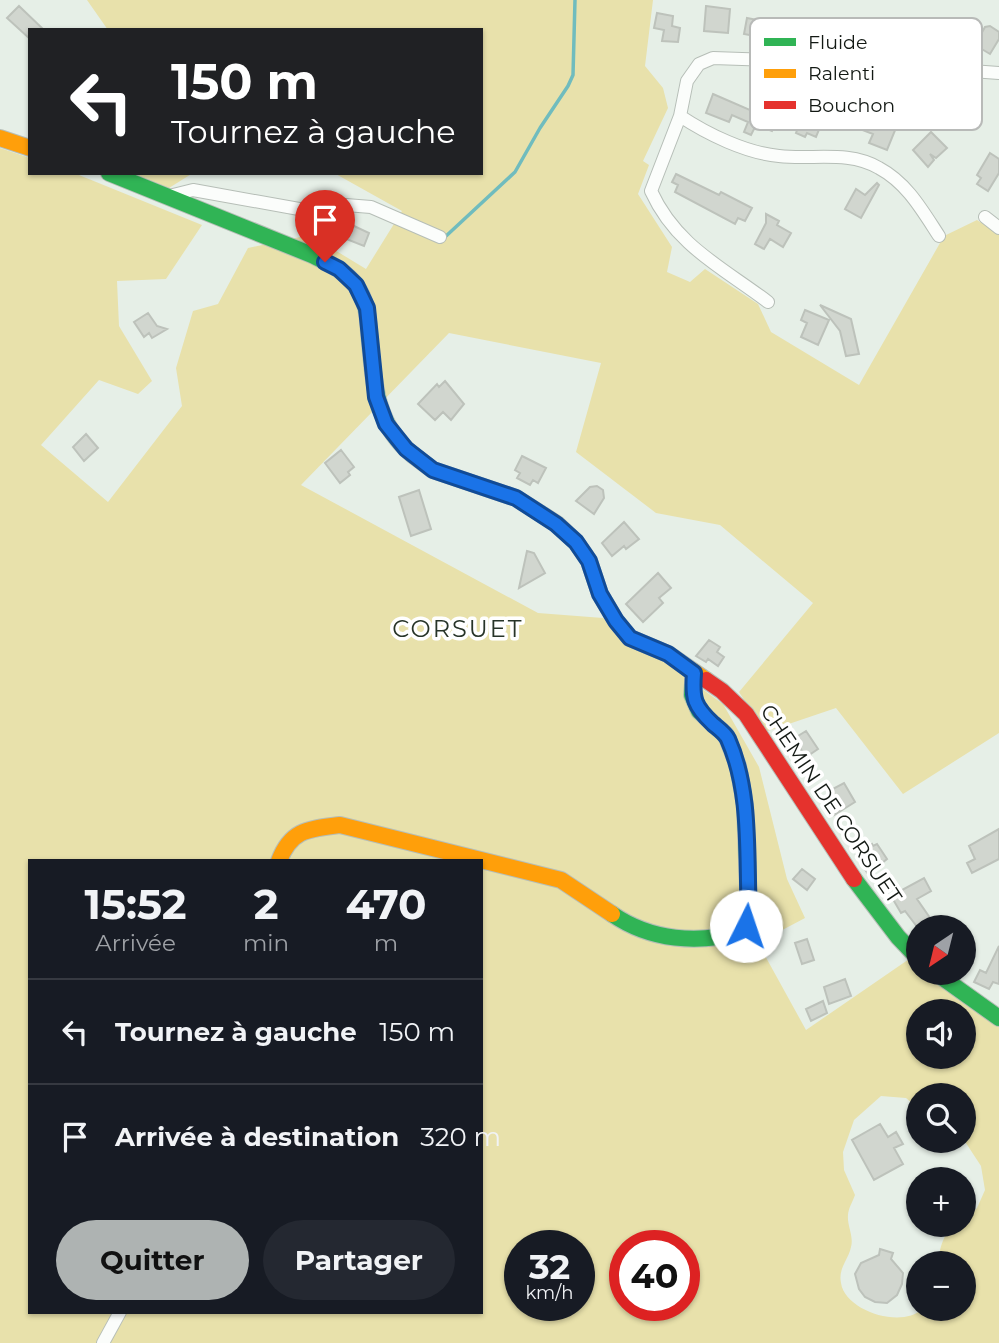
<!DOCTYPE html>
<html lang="fr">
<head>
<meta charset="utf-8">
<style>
  :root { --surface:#171b24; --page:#242831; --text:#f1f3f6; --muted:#9ea1a6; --line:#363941; --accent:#aeb3b2 }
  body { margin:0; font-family:Montserrat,sans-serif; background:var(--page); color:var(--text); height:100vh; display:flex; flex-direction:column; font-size:26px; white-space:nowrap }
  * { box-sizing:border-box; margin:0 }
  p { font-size:23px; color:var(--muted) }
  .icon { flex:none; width:38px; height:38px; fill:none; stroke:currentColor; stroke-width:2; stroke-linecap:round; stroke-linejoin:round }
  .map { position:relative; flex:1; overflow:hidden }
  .drawer { position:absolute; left:28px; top:859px; width:455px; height:455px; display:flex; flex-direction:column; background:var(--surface); border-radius:0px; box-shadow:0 2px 5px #0004 }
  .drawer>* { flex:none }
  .banner { position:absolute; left:28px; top:28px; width:455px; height:147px; border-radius:0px; box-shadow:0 2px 5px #0004; background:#202124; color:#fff; overflow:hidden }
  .needle { width:46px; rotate:215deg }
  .tools { position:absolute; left:906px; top:915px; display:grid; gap:14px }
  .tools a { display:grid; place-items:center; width:70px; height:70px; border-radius:50%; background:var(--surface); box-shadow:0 2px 5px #0004; font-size:35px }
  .speed { position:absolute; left:504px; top:1230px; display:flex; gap:14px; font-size:35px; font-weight:700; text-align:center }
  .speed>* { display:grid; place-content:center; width:91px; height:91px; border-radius:50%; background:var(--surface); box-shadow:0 2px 5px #0004; line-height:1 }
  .speed small { font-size:18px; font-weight:400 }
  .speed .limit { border:10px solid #d22; background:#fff; color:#111 }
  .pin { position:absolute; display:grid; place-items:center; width:60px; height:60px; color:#fff; margin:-72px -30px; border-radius:50% 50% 50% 0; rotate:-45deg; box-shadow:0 0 7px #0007 }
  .pin .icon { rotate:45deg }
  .me { position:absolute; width:77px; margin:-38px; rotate:4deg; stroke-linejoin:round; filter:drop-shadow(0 0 5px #0008) }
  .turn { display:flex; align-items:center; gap:24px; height:147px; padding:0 28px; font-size:32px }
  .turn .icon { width:91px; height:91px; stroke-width:2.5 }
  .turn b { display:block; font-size:49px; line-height:60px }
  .eta { display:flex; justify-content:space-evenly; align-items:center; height:119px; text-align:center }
  .eta b { font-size:42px; font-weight:700; line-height:49px }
  .button { display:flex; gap:14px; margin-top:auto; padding:14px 28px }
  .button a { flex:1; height:80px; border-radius:42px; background:var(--accent); color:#111; font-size:28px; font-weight:700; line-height:80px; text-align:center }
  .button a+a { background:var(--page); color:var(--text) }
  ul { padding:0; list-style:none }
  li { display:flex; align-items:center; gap:21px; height:105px; padding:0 28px; border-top:2px solid var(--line) }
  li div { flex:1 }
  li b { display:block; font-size:26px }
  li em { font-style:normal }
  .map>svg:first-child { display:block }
</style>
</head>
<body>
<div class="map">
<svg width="999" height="1343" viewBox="0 0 999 1343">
  <rect width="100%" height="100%" fill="#e6efe7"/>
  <path fill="#e8e1ab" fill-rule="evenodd" d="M87 0H653L645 66 663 88 668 108 643 161 649 165 638 194 672 247 667 272 690 282 705 269 758 304 771 332 859 385 944 236 977 220 999 234V733L903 794 836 708 765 732 739 692 813 603 720 525 656 513 576 452 601 363 449 333 301 485 538 613 603 618 723 704 759 767 787 879 805 918 758 943 806 1030 915 955 919 958V973H939L999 1018V1343H0V148L30 158V173H74L202 225 166 279 117 281 119 326 152 381 138 394 99 380 41 445 108 502 182 406 176 368 193 311 218 304 248 248 310 235 366 269 402 211 334 173H481V30H108ZM30 861H481V1312H30ZM919 1012H964V1057H919ZM881 1096 906 1098 919 1109V1096H964V1140L981 1166 985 1190 977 1208 964 1221V1225C944 1225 940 1247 938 1263L964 1264V1309H922C902 1329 845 1311 841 1283 838 1268 848 1261 851 1247 854 1236 847 1226 848 1215 848 1209 853 1201 855 1195L844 1170 843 1152 854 1120ZM520 1246H579V1306H520ZM625 1246H684V1306H625Z
    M132 173H193L169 188Z"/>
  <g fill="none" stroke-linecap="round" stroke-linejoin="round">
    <path stroke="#70bcbe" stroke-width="3.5" d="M445 237 515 172 540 128 568 86 573 75 575 0"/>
  </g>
  <path fill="#d1d6cf" stroke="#bdc2bb" stroke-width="2" d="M19 6 44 30H30V39L7 18Z
    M706 6 730 9 728 33 704 31Z
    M657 13 673 16 672 26 680 28 678 42 662 41 664 30 654 28Z
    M747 18 784 25 785 22 808 27 804 43 766 34 765 38 744 34Z
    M990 26 999 32V39L990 54 975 45 985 27Z
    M713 94 752 111 755 102 765 106 763 110 779 116 772 131 756 125 751 135 744 132 748 122 732 115 729 122 706 113Z
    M848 98 898 123 887 150 869 143 873 134 839 121Z
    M808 101 824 107 822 113 825 115 816 137 807 133 805 137 796 133Z
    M931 132 947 148 936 158 930 154 934 160 928 167 913 150Z
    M990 153 999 159V173L988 191 977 184 981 178 977 175Z
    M676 174 719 195 721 192 752 208 745 221 738 218 735 224 675 192 678 185 672 182Z
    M877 183 879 185 861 218 845 209 856 189 865 195Z
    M766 214 779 221 777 225 791 233 783 247 770 239 764 249 755 244 766 223Z
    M337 218 369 233 364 246 331 233Z
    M820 305 851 319 859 354 846 356 840 331Z
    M805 310 829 320 818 345 801 337 807 323 801 320Z
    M148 313 157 326 167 329 152 338 149 333 144 337 134 322Z
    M445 381 464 404 451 420 443 412 435 420 418 404 437 384 439 387Z
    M86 434 98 448 84 461 73 447Z
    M341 450 354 467 348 472 350 475 340 483 325 463Z
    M522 456 546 468 538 483 533 480 530 485 517 478 520 473 515 470Z
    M597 486 603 490 604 498 594 514 576 501 590 487Z
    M419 490 431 529 411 536 399 497Z
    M624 522 639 539 626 549 624 546 612 556 602 543Z
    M527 551 534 553 545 573 519 588Z
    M658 573 671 588 659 598 663 603 643 622 626 604Z
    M709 640 720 647 717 652 724 657 718 666 708 659 706 662 696 656Z
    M806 731 818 749 806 757 800 748 793 753 790 741Z
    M844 783 855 802 834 815 828 804 834 801 829 791Z
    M999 829V859L972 873 967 863 975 859 969 846Z
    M872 844 873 846 877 844 887 859 868 874 856 855Z
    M802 869 815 879 807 890 793 879Z
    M924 878 931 891 917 899 937 928H918L905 911 901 913 891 896Z
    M807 939 814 960 802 964 795 943Z
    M999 946V984L993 982 989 989 974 982 980 970 986 973Z
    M845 979 851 996 829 1004 824 987Z
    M823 1001 827 1013 811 1021 806 1009Z
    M880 1124 888 1137 896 1132 903 1144 894 1148 903 1164 874 1180 852 1140Z
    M880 1249 893 1253 891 1259 903 1273 902 1284 897 1295 887 1303 875 1302 865 1297 859 1289 855 1274 861 1263 879 1255Z"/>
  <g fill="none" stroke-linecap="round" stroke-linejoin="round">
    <defs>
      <path id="street" d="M680 116C707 134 746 153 779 156 813 160 848 150 879 168 907 183 922 210 939 236
        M169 196 193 190 299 209H322L346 205 371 207 440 237
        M985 217 999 228
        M768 302C722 267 676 246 651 191L680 116 687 81 699 64 713 58 862 63 999 73
        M103 1343 120 1312"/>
      <path id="fast" d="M109 173 312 255C328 263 346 271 356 286 366 299 368 315 369 332 374 379 373 423 413 455
        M854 879 898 937 919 959
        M612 914C651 941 698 944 742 932L749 914 745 805 738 766 726 735 699 711 692 695 694 672
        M936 973 999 1018"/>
      <path id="slow" d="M0 138 30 148
        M413 455 433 470 516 498 557 524 576 542 589 561 600 594 616 621 630 638 668 654 706 680
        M279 861C291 829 309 829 340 825L561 880 612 914"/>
      <path id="jam" d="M706 680 722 691 746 714 854 879"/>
    </defs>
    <use href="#street" stroke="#b6beb7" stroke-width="14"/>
    <use href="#fast" stroke="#b6beb7" stroke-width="18"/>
    <use href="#slow" stroke="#b6beb7" stroke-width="18"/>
    <use href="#jam" stroke="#b6beb7" stroke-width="18"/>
    <use href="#street" stroke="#fbfdfb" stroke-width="12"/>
    <use href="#fast" stroke="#30b455" stroke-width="16"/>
    <use href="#slow" stroke="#ff9f0a" stroke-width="16"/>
    <use href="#jam" stroke="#e5322d" stroke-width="16"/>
  </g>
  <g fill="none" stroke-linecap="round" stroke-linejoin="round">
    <defs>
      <path id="route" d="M325 262 339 269 356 285 367 308 376 397 386 424 406 449 433 470 516 498 556 524 576 542 589 561 600 594 616 621 630 638 668 654 694 673C692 699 694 706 713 724 719 729 725 733 728 739 752 793 746 856 749 914L746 926"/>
    </defs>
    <use href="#route" stroke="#114b97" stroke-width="18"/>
    <use href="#route" stroke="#1a73e8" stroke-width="12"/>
  </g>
  <g text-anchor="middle" stroke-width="7" stroke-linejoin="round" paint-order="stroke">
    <g font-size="21" fill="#131914" stroke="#fff">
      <text transform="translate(831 804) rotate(56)" y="7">CHEMIN DE CORSUET</text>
    </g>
    <g font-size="24" letter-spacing="2" fill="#273428" stroke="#fff">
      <text x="458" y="637">CORSUET</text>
    </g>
  </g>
  <rect x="750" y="18" width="232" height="112" rx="10" fill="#fff" stroke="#b8bab8" stroke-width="2"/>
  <rect x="764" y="38" width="32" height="8" fill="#30b455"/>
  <rect x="764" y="69" width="32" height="9" fill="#ff9f0a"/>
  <rect x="764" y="101" width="32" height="8" fill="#e5322d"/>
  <g font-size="19" fill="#131914">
    <text x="808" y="49">Fluide</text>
    <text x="808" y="80">Ralenti</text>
    <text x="808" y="112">Bouchon</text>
  </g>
</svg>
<div class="tools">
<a><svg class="needle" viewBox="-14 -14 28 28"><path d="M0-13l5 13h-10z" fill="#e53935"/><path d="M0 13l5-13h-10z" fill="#9ea1a6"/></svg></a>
<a><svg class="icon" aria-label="sound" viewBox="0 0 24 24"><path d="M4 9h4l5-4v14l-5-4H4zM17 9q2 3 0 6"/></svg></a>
<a><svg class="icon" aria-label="search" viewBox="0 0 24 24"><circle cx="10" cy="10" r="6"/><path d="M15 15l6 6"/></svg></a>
<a>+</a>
<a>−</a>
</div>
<div class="speed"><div>32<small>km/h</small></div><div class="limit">40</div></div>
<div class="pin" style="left:325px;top:262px;background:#d93025"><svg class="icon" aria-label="arrive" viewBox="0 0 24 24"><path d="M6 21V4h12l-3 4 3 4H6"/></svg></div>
<svg class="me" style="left:746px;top:926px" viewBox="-20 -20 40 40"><circle r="19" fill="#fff"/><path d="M0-13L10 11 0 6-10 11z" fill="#1a73e8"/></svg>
<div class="banner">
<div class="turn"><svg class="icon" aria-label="left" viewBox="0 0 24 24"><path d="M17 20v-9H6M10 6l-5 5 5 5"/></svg><div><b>150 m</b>Tournez à gauche</div></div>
</div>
<section class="drawer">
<div class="eta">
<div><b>15:52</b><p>Arrivée</p></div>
<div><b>2</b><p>min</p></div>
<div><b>470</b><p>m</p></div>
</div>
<ul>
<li><svg class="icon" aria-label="left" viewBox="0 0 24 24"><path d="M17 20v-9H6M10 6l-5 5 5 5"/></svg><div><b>Tournez à gauche</b></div><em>150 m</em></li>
<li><svg class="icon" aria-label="arrive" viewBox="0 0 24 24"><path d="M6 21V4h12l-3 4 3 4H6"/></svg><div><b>Arrivée à destination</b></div><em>320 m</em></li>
</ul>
<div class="button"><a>Quitter</a><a>Partager</a></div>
</section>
</div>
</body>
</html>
